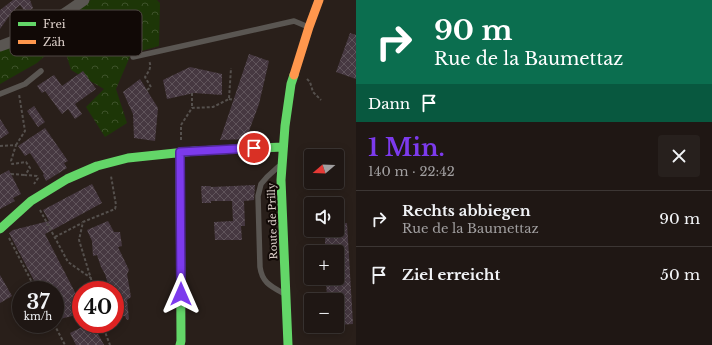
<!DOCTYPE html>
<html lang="de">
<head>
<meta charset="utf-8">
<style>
  :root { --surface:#1f1714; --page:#27201d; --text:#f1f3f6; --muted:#a19fa0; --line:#3c3634; --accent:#7c3aed }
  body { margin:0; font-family:"Libre Baskerville",serif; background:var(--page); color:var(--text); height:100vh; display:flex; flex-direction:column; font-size:15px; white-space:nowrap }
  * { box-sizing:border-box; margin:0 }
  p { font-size:13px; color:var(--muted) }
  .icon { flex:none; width:22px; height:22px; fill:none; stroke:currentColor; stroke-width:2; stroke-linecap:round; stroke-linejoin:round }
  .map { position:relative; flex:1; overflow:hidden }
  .details { display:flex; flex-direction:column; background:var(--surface); width:356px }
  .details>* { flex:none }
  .hud { background:#0b6e4f; color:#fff; overflow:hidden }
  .needle { width:26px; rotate:251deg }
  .tools { position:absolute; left:304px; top:149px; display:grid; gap:8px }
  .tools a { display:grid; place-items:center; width:40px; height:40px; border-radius:4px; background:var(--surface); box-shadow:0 2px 10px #0003,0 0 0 1px var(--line); font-size:20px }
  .speed { position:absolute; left:12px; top:281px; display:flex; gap:8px; font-size:20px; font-weight:700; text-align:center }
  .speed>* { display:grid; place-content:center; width:52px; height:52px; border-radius:50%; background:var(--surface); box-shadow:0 2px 10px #0003,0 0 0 1px var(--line); line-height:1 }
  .speed small { font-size:10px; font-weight:400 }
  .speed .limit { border:6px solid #d22; background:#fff; color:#111 }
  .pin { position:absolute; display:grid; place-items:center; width:34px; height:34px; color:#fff; margin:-17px; border:2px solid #fff; border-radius:50%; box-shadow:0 1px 4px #0007 }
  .me { position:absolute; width:44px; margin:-22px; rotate:0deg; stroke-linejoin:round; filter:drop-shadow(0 0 3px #0008) }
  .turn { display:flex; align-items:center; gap:14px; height:84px; padding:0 12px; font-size:18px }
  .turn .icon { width:52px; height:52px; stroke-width:2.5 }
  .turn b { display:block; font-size:28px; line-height:34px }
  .then { display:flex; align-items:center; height:38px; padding:0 12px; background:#0003; gap:8px; font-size:15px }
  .round { display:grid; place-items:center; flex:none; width:42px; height:42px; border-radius:4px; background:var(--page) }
  .head { display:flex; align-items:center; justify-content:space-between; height:68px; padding:0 12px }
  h1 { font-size:24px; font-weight:800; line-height:30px; color:var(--accent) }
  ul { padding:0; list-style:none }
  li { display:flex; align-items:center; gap:12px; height:56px; padding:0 12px; border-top:1px solid var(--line) }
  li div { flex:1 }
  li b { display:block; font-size:15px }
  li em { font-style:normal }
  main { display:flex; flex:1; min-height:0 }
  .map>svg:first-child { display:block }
</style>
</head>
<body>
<main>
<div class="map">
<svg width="356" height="345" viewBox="0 0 356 345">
  <defs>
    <pattern id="forest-crowns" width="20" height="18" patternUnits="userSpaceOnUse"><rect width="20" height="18" fill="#1d3607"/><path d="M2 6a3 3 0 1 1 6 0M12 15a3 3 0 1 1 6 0" fill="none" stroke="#3e522a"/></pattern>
    <pattern id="building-cross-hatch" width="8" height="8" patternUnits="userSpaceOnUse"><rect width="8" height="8" fill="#463841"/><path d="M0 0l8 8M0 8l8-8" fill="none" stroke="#60545b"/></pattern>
  </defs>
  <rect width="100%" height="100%" fill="#291f1a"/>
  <path fill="url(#forest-crowns)" d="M91 0H157L160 3 159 46 131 54 116 89 127 123 105 137 86 107 104 89 71 70 62 40 37 63 0 84V46L40 29Z"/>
  <path fill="url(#building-cross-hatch)" d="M13 0H30L33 8 26 13 20 5 12 12 0 29V10Z
    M350 33 356 35V79L336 72Z
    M249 54 269 61 259 104 246 139 220 140Z
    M190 67 222 74V95L194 93 167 99 163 80Z
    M83 71 96 89 75 104 82 114 75 119 68 109 62 114 45 91 42 93 37 86 54 75 62 86Z
    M140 79 158 108 155 141 134 138 133 114 123 92Z
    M34 106 45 122 38 127 27 111Z
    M0 119 9 133 0 139Z
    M45 128 68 161 64 163 67 168 46 181 43 175 44 174 30 153 25 156 18 146Z
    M9 170 21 194 13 198 15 201 0 209V175Z
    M92 184 102 203 45 234 81 304V314L55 320V290H39L9 233 13 230 49 221 43 210Z
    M255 185 254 200 244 201 245 226H241L242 240H215L214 222 233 221 232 201H211V203H202L201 186H210L211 187Z
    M108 221 114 232H120L122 246 118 247 129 270 127 274 131 297 127 300 129 319 127 320 125 316 115 317V311L122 307 121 304 115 305V290H100L108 284 105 274 101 267 97 255 93 256 92 241 87 230Z
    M347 223 353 324 337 325V300H327L326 278H337V252H325V230H337V224Z
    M0 275 12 296 0 303Z
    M88 324H93L104 345H76L70 333Z"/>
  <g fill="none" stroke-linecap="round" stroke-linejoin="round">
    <path stroke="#55504d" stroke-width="2" stroke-dasharray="3 2" stroke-linecap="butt" d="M307 79 310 82 313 92 321 100
      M147 90 151 87 145 77C149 71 152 67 149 61
      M192 93V108
      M229 99 234 100
      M181 140V125L192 108 213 107 229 99 231 68
      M16 145 25 131 19 94
      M0 146 16 145 11 161 12 164 26 162 30 168 25 175 37 176 38 178 34 184
      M11 174 25 175
      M40 210 68 262 91 278
      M55 237 82 223
      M9 238 36 290
      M93 290 92 282 79 240 83 222 115 209 116 205 111 176
      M54 324 65 345
      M102 324 110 345"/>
    <path stroke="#5a5652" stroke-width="5.5" d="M133 57 294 21 306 26
      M0 94 25 84 41 71
      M278 167 267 177 261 184 258 196 260 267C262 282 270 286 283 293"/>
    <path stroke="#5a5652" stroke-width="11" d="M0 46C30 36 58 19 84 0"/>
    <path stroke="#63d668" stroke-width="9" d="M180 152 181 341 180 345
      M0 229 31 201 67 179 97 166 128 158 195 151 283 147
      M288 345 281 180 285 126 291 84 294 75"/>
    <path stroke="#ff974d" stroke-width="9" d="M294 75 309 27 319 0"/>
  </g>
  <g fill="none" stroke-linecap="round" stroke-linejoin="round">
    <defs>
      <path id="route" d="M181 294 180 152 254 148"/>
    </defs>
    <use href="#route" stroke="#51269a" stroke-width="10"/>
    <use href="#route" stroke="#7c3aed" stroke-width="7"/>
  </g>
  <g text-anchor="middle" stroke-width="4" stroke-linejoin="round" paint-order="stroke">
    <g font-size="10" fill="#e0d3cd" stroke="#110906">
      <text transform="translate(272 221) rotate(-92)" y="4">Route de Prilly</text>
    </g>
  </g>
  <rect x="10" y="10" width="132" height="46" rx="6" fill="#110906" stroke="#4f4642" stroke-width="1"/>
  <rect x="18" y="22" width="18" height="4" fill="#63d668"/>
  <rect x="18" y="40" width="18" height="4" fill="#ff974d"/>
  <g font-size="11" fill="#e0d3cd">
    <text x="43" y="28">Frei</text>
    <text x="43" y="46">Zäh</text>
  </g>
</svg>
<div class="tools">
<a><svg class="needle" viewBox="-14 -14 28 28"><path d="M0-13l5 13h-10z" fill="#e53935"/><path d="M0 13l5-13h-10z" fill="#a19fa0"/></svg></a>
<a><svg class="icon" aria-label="sound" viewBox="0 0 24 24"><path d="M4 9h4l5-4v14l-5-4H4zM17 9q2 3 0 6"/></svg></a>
<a>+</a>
<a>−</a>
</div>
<div class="speed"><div>37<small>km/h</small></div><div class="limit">40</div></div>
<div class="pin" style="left:254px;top:148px;background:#d93025"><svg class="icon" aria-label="arrive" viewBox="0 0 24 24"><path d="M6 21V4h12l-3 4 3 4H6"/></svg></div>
<svg class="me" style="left:181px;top:294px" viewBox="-20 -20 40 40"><path d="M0-17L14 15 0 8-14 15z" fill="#7c3aed" stroke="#fff" stroke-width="4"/></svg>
</div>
<section class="details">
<div class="hud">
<div class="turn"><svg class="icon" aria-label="right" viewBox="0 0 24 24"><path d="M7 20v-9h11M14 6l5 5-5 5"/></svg><div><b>90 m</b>Rue de la Baumettaz</div></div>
<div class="then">Dann<svg class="icon" aria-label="arrive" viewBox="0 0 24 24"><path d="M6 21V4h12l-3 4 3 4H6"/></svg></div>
</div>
<div class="head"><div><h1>1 Min.</h1><p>140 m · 22:42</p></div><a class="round"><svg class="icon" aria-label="close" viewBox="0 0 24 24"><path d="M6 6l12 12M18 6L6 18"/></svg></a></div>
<ul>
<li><svg class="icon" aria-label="right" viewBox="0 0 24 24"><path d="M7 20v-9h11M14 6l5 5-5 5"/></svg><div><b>Rechts abbiegen</b><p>Rue de la Baumettaz</p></div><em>90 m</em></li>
<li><svg class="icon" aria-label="arrive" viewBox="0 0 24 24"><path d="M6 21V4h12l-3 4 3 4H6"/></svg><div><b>Ziel erreicht</b></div><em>50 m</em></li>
</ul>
</section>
</main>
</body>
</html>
